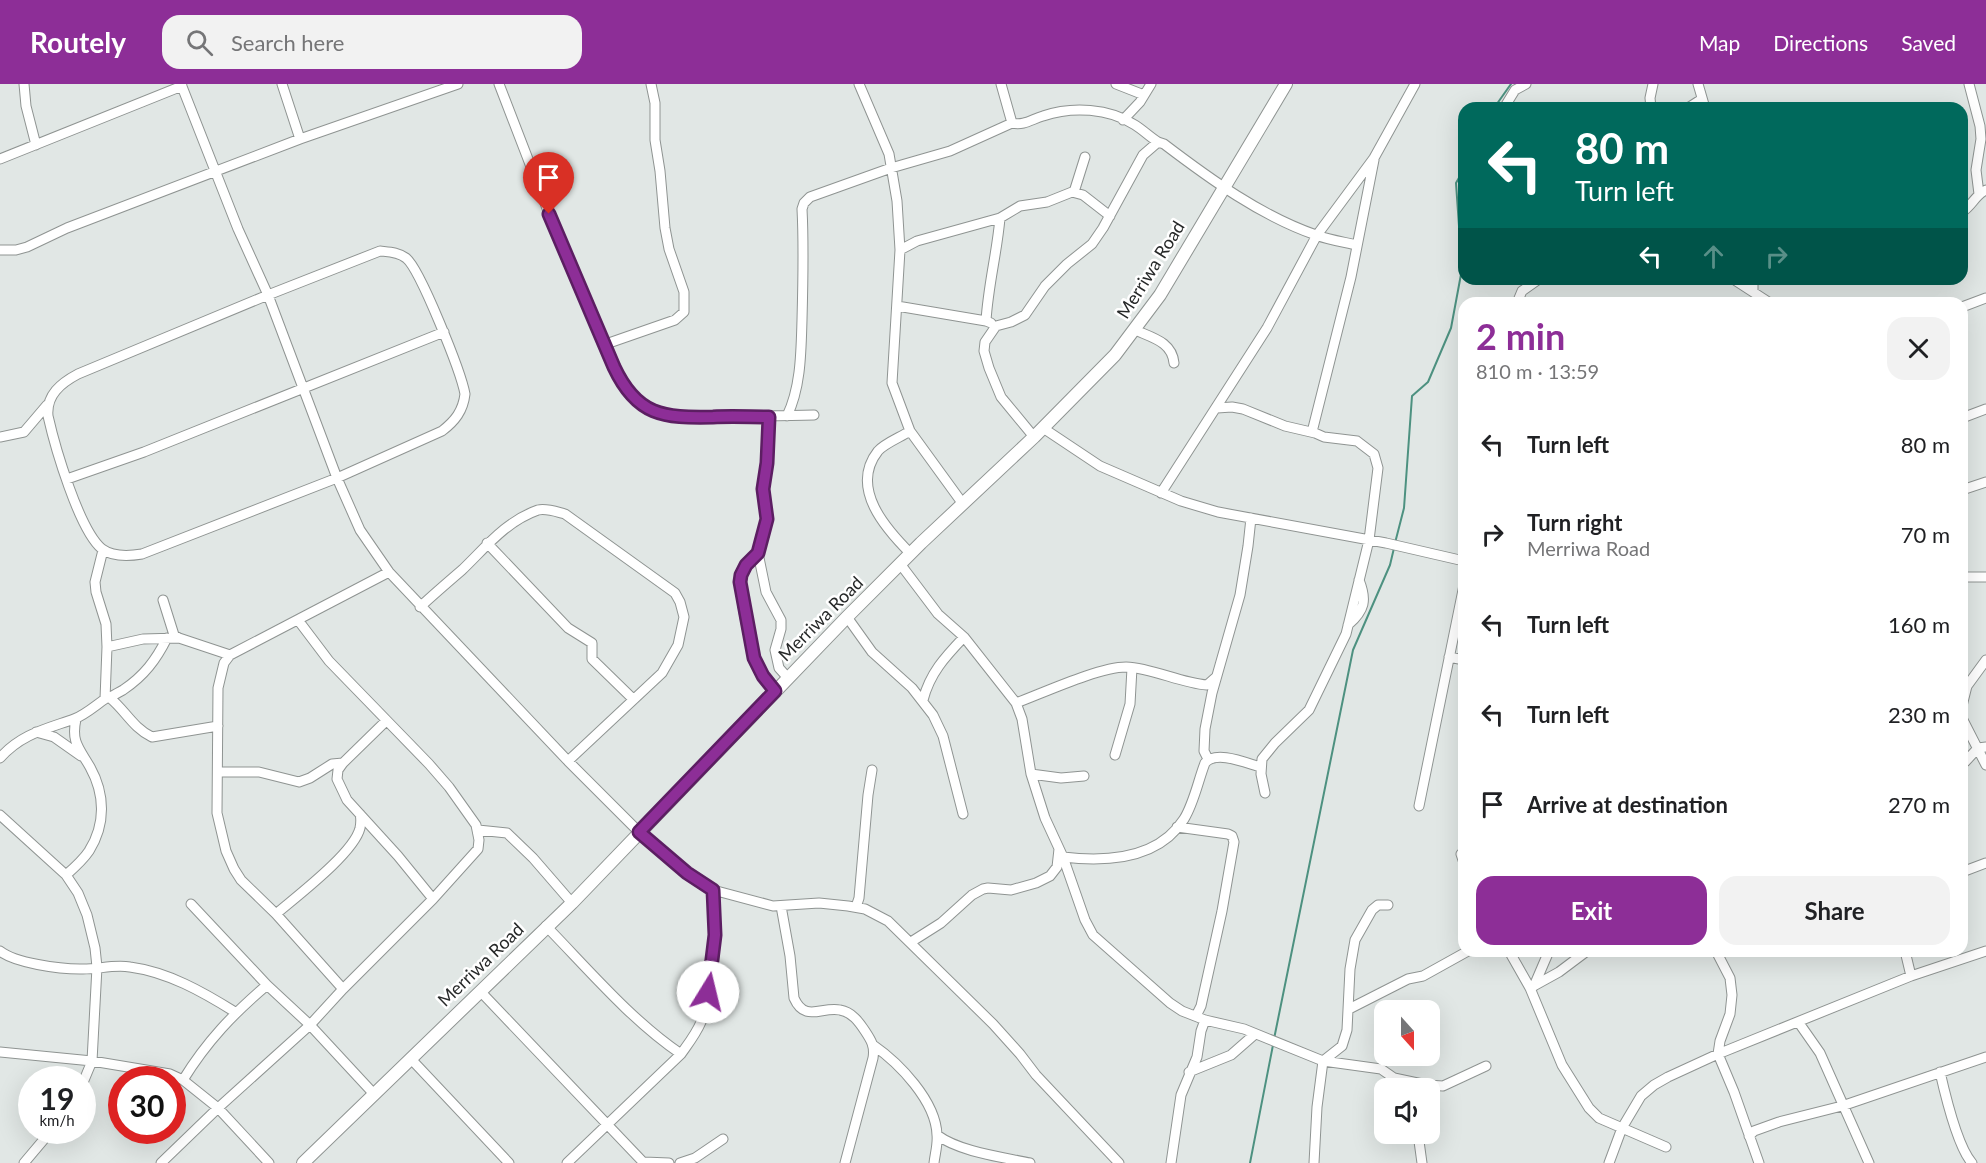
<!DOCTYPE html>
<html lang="en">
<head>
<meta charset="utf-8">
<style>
  :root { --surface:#fff; --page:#f2f2f2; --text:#202124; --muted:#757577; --accent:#8d2e97 }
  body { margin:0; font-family:Lato,sans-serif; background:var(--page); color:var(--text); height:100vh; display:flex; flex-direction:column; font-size:22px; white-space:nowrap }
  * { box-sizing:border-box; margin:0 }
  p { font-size:20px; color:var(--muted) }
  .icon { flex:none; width:33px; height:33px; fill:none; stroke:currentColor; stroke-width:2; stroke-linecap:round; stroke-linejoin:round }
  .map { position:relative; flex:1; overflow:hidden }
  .details { position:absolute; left:1458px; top:213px; width:510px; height:660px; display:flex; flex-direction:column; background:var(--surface); border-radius:18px; box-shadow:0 6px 24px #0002 }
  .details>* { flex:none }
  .banner { position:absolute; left:1458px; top:18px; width:510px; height:183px; border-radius:18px; box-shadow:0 6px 24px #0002; background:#00695c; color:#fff; overflow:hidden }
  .needle { width:39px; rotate:159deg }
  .tools { position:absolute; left:1374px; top:916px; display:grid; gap:12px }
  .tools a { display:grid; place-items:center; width:66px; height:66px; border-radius:12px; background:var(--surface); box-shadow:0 6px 24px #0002; font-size:30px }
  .speed { position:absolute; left:18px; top:982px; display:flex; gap:12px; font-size:30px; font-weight:700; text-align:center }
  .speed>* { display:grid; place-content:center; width:78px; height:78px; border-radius:50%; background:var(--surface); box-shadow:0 6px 24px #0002; line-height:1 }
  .speed small { font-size:15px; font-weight:400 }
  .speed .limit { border:9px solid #d22; background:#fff; color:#111 }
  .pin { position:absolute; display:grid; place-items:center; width:51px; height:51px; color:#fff; margin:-62px -26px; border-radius:50% 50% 50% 0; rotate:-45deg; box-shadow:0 0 6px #0007 }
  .pin .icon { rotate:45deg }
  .me { position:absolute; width:66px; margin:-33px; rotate:9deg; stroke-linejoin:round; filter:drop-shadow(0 0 4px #0008) }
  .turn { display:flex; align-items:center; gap:21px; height:126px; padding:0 18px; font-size:27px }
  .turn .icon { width:78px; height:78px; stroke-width:2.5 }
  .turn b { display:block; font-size:42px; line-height:51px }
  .lanes { display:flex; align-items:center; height:57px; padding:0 18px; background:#0003; justify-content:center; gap:30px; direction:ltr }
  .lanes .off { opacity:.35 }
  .round { display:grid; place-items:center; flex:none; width:63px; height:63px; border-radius:18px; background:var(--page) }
  .head { display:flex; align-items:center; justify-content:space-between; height:102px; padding:0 18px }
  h1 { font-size:36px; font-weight:700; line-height:45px; color:var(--accent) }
  .action { display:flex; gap:12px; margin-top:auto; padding:12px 18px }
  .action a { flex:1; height:69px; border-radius:18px; background:var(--accent); color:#fff; font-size:24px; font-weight:700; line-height:69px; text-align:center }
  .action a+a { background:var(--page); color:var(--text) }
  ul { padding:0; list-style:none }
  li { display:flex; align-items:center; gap:18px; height:90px; padding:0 18px }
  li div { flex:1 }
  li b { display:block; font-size:22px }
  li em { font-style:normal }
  header { display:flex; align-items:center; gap:36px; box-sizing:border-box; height:84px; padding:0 30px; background:var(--accent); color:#fff }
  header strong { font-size:28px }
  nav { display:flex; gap:33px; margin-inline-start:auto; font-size:21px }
  .search { width:420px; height:54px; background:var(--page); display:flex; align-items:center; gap:15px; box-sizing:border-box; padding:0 21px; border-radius:18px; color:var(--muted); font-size:22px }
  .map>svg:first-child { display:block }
</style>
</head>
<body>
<header>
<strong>Routely</strong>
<div class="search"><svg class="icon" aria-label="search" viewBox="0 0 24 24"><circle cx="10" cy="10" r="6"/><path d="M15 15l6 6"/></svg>Search here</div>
<nav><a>Map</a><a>Directions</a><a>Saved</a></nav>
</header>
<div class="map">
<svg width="1986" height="1079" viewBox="0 0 1986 1079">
  <rect width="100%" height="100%" fill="#e1e7e5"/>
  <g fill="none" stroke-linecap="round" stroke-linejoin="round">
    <path stroke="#4d9180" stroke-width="2" d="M1494 24 1511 0
      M1395 459 1404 424 1412 312 1428 298 1451 244 1462 185 1456 99 1464 85
      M1274 955 1353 566 1390 481 1394 464
      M1250 1079 1273 961"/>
    <defs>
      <path id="minor" d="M24 0 26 22 36 61
        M181 0 238 145 268 211 337 394 360 446 389 488 568 677 639 748 687 789 713 806 773 822 819 819 848 822 865 825 888 837 993 940 1020 970 1036 991 1119 1079
        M282 0 300 55
        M499 0 565 171 621 298C642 340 697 333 735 332 762 332 788 332 814 331
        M859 0 889 70 897 117 900 166 892 299 910 347 963 420
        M1001 0 1012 39
        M1116 0 1144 11
        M1698 0 1705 24
        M1969 0 1980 42 1981 55 1976 86 1979 110
        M1504 24 1515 6 1526 0
        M1651 24 1650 14 1653 0
        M1688 24 1702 15
        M1123 36 1140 18 1151 0
        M0 75 182 2
        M1074 108 1085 73
        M1962 128C1972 122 1975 111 1986 106
        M0 166H16L27 163 67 144 300 55 458 0
        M900 166 917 157 1000 134 1020 122 1047 118 1072 108 1083 111 1110 132
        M380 167C389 168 398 168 406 174 420 185 461 288 465 310 463 327 455 337 442 347L337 394 142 470C130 472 113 473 102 465 79 446 55 363 48 332 46 311 61 299 78 290L268 211Z
        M1733 195 1770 219
        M1753 207V195
        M1517 219 1522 207 1539 195
        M897 222 986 237 991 239
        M1962 223 1986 214
        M986 237C988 202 997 169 1000 134
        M1135 246C1153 254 1172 258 1174 279
        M606 260 675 236 684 228V208L669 165 665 144 660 87 655 56V19L651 0
        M1217 324 1232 323 1243 325 1285 342 1315 349 1324 353 1357 357 1374 370 1378 384 1369 456 1346 550 1309 626 1275 659 1262 675 1261 690 1265 709
        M787 332C801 303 801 268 802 236 803 199 804 162 802 125L804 119 810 113 891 84 950 67 1012 39C1024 42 1032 35 1043 32 1072 22 1109 24 1135 41 1143 46 1150 53 1158 58
        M769 333 767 379 763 405 767 435 764 452 758 469 766 508 781 536V545L775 566 779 584 788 594
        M1962 334 1986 325
        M1043 344 1100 382 1181 417 1218 428 1386 459 1464 477
        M910 347C901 353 885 359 878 367 849 404 886 445 911 470
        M1312 348 1351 193 1374 76
        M0 353 24 348 47 321
        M1034 353 1001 313 989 284 984 267 985 258 996 242 1011 238 1025 231 1045 202 1067 180 1092 160 1103 144 1143 71 1158 58 1164 60C1210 95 1261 132 1316 151 1329 156 1344 158 1357 161
        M67 395 144 368 444 248
        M1962 406 1986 398
        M1161 409 1267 244 1317 151 1374 74 1415 0
        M487 459 568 544 592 559V575L633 615
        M103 466 95 498 96 508 106 540 107 563 143 555 179 554 230 571
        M758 469C751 475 743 482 741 491 737 503 752 572 758 584 762 593 769 600 775 607
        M901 481 938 530 964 553 1016 619 1022 635 1031 690 1045 734 1063 773 1085 836 1093 851 1170 919 1182 927 1205 936 1244 945 1323 977 1381 985 1394 994 1427 1001 1443 1002 1486 982
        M1962 493H1986
        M163 516 174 551 179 554
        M420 523C434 510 448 498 462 486 485 464 506 437 538 426 547 424 557 428 565 430L675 509 680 518 684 533 678 561 662 589 568 677
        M847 533 872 568 912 604 933 631 943 652 963 730
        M1348 541C1365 526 1367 516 1359 496
        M1449 573 1464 576
        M110 614C125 626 133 644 152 653L218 642
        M105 615 107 563
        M923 616C930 589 945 573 964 553
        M1016 619C1043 609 1099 583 1126 583 1153 584 1180 599 1207 601L1216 593
        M1962 622 1967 602 1986 576
        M1962 634 1986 681
        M386 637 343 679 338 686 337 695 347 716 398 772 433 815
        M36 648 54 653 81 672
        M1115 671 1130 620 1132 584
        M0 674C21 650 46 645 74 635 85 631 96 621 105 615 112 613 117 609 123 606 144 592 156 576 167 554
        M1208 675 1204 667 1205 645 1212 609 1240 511 1248 462 1251 434
        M1965 678 1978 664 1986 663
        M218 688H259L299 698 310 694 332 680 343 679
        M1031 690 1061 694 1084 692
        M1419 722 1464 501
        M0 731 66 791 78 809 87 831 95 864 97 883 92 977 82 1001
        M1177 743 1228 750 1232 752 1234 758 1222 827 1201 922 1196 932
        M478 746 507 749 533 774 572 819
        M1461 770 1464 779
        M1063 773C1105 778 1158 776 1184 735 1194 719 1198 697 1205 679 1216 666 1246 679 1260 683
        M1962 788 1986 779
        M66 791C74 784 83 776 89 767 106 740 105 710 90 683 79 664 71 658 76 635
        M191 820 267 901 310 941 373 1009
        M781 822 790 872 794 914C805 939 822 922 840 926 852 928 859 938 865 947 871 956 875 962 873 974L845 1079
        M856 823 859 814 868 711 872 686
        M276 830C297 812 354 769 360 744 361 739 361 734 360 730
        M546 842C588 885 632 937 681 970
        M911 858 941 839 972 811 983 805 988 804 1011 806 1036 799 1050 792 1057 783 1059 765
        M0 867C15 879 59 885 80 885 96 886 113 880 130 883 168 888 203 908 235 928
        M1509 867 1530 904 1562 981 1589 1024 1599 1034 1666 1063
        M1716 867 1730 894 1732 911 1730 930 1720 957 1718 970 1734 1008 1759 1079
        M1905 867 1911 892
        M1534 902 1549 867
        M1530 904 1559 888 1587 867
        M343 905 276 830 241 796 234 785 226 767 217 729 218 604 224 579 230 571 389 488
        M480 907 644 1079
        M1349 925 1408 895 1423 892 1468 867
        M1799 939 1820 969 1869 1079
        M873 961C899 979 936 1017 937 1051 938 1060 935 1070 934 1079
        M0 968 92 977 170 990 183 996 218 1024 269 1079
        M411 975 509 1079
        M1189 988 1231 971 1255 950
        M1940 988C1945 1010 1958 1063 1972 1079
        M183 996C207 957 233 930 267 901
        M1418 1050 1422 1079
        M937 1051C960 1068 1002 1073 1030 1079
        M1749 1052 1754 1047 1779 1038 1842 1022 1986 973
        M644 1078 669 1079
        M24 1079 51 1047
        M161 1079 218 1024 310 941 343 905 433 815 478 765 479 756 476 741 449 703 429 680 329 577 298 536
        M567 1079 681 970C688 960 696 950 701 938 715 900 717 847 713 806
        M680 1079 695 1074 723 1055
        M1171 1079 1181 1011 1197 973 1201 947 1205 936
        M1314 1079 1317 1023 1323 977 1342 962 1347 946 1350 885 1355 856 1372 826 1378 821H1388
        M1609 1079 1622 1044 1641 1012 1654 1001 1668 993 1718 970 1911 892 1986 867"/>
      <path id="tertiary" d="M303 1079 572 819 847 533 921 459 1034 353 1115 271 1160 211 1286 0"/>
    </defs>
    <use href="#minor" stroke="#8f9492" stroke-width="11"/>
    <use href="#tertiary" stroke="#8f9492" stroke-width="14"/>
    <use href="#minor" stroke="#fff" stroke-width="9"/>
    <use href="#tertiary" stroke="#fff" stroke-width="12"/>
  </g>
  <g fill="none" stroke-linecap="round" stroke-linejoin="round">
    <defs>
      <path id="route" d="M549 130 614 283C637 332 663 334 713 333 732 332 751 333 769 333L767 379 763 405 767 435 758 469 746 481 741 491 740 498 754 574 763 592 775 607 639 748 687 789 713 806 715 851 708 908"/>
    </defs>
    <use href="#route" stroke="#5c1e62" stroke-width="15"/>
    <use href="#route" stroke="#8d2e97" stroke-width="10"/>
  </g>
  <g text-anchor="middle" stroke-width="5" stroke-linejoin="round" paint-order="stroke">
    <g font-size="18" fill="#272929" stroke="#fff">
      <text transform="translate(1151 186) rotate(-58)" y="6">Merriwa Road</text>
      <text transform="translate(821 535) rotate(-45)" y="6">Merriwa Road</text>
      <text transform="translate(481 881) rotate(-44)" y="6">Merriwa Road</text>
    </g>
  </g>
</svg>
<div class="tools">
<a><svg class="needle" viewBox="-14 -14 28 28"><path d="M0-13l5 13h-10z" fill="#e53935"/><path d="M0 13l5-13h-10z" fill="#757577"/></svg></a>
<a><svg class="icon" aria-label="sound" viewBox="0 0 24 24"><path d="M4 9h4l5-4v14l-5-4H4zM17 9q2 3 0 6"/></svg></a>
</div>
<div class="speed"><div>19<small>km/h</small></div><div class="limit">30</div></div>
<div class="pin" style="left:549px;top:130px;background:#d93025"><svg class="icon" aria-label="arrive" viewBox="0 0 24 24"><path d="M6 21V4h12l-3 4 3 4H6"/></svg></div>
<svg class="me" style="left:708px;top:908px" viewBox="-20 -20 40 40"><circle r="19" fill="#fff"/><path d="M0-13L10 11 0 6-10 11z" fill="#8d2e97"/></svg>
<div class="banner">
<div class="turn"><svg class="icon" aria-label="left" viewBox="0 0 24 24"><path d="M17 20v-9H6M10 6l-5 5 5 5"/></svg><div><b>80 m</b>Turn left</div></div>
<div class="lanes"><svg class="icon" aria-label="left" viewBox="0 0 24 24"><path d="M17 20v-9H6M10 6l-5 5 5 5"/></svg><svg class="icon off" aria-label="ahead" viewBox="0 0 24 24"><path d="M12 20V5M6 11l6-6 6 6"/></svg><svg class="icon off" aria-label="right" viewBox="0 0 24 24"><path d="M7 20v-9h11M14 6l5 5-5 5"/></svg></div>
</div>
<section class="details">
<div class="head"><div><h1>2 min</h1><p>810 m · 13:59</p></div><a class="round"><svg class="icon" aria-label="close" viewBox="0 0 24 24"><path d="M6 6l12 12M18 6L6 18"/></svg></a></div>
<ul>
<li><svg class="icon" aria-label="left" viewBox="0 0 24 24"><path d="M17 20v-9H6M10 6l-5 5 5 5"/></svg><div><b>Turn left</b></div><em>80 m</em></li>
<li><svg class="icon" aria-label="right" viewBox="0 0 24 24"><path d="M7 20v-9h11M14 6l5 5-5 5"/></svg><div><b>Turn right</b><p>Merriwa Road</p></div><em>70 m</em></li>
<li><svg class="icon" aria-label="left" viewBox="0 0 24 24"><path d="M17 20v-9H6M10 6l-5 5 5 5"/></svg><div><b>Turn left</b></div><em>160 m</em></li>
<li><svg class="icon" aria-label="left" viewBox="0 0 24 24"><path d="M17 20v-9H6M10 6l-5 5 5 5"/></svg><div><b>Turn left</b></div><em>230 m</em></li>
<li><svg class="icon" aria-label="arrive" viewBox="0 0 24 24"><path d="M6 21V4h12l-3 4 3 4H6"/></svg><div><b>Arrive at destination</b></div><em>270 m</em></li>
</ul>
<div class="action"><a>Exit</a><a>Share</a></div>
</section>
</div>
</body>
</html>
